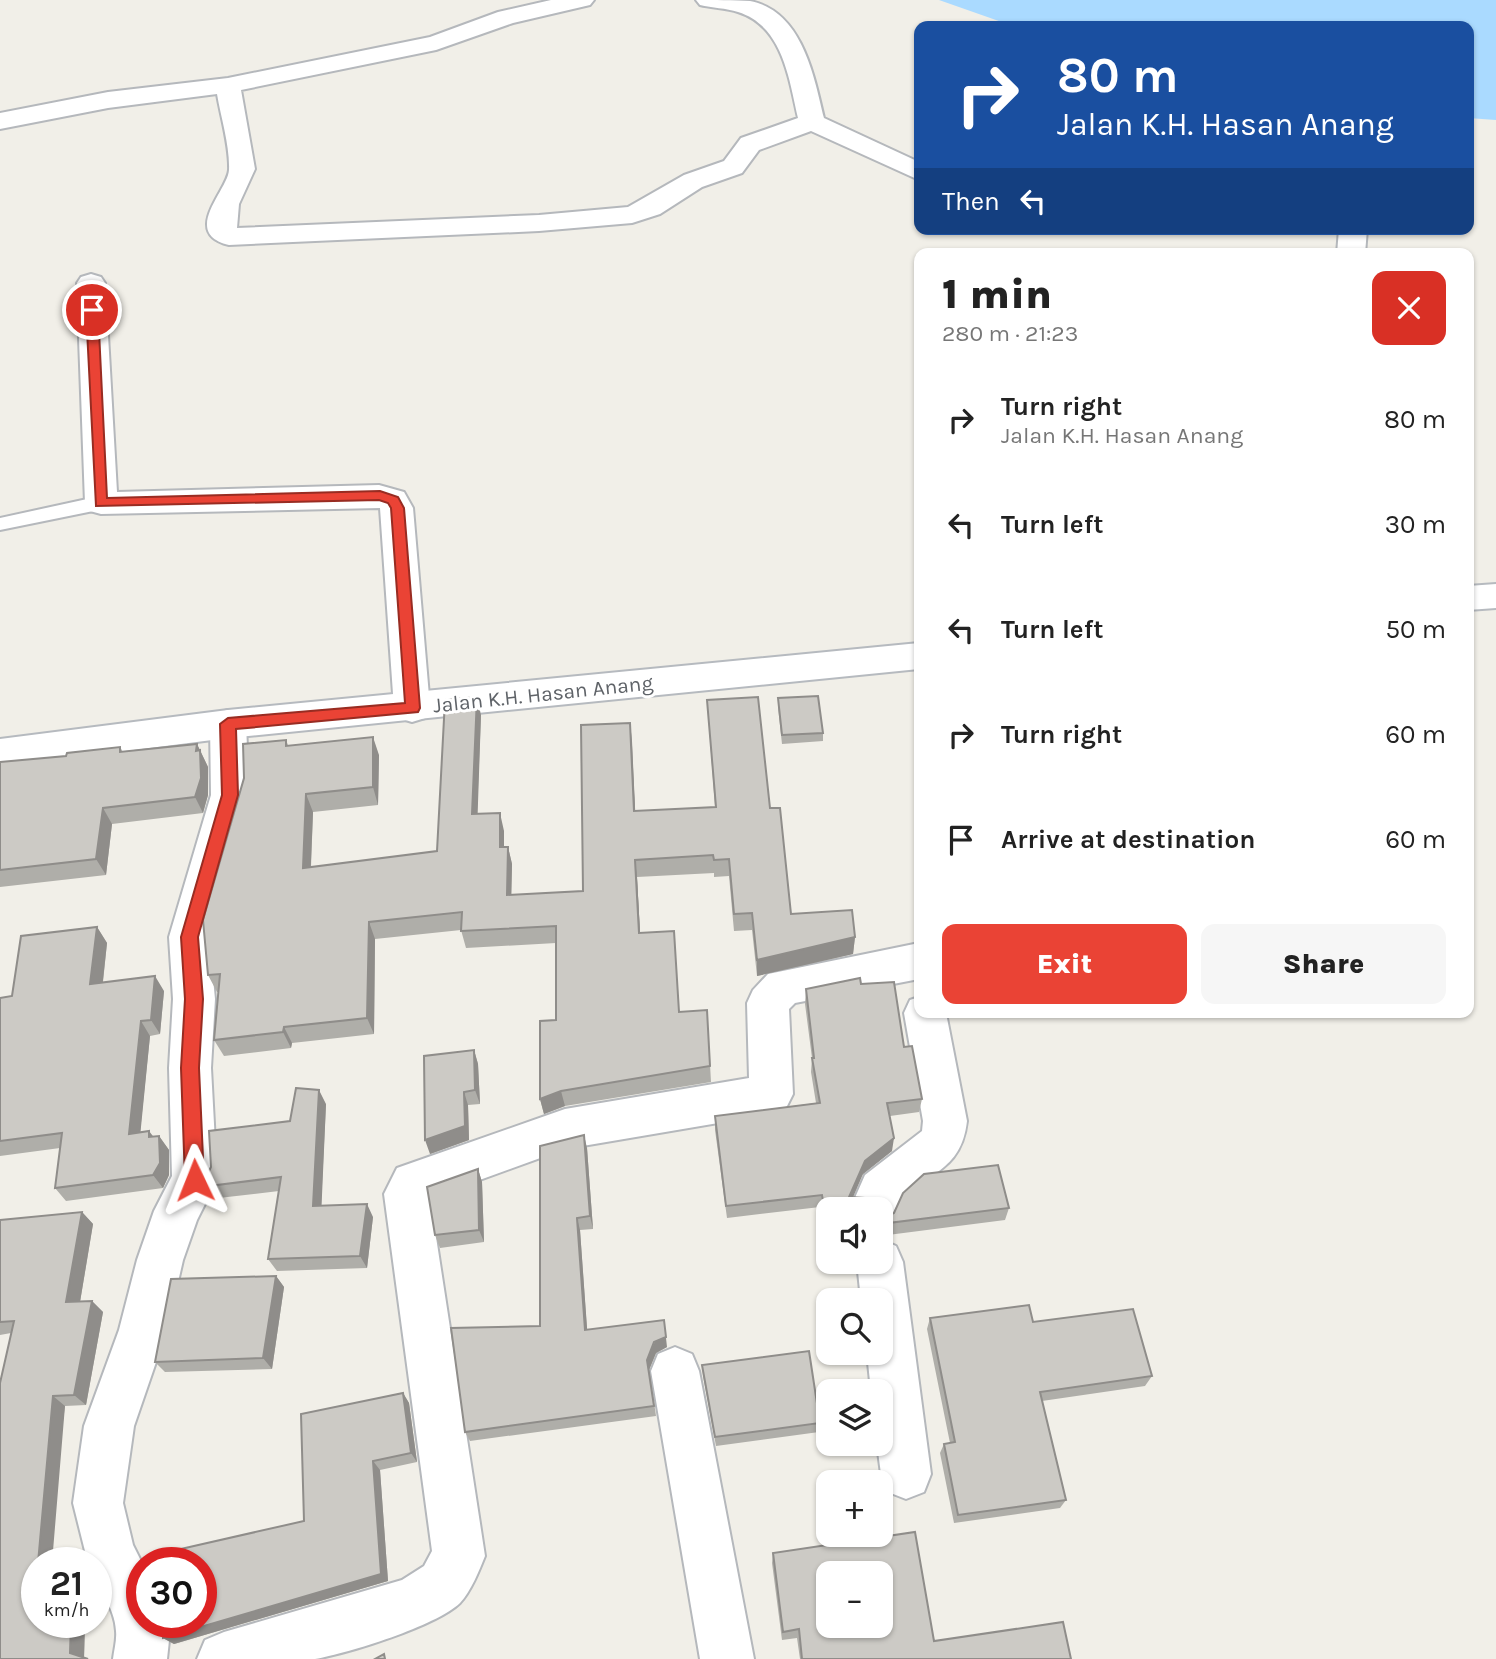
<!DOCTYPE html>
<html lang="en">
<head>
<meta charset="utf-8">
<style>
  :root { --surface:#fff; --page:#f6f6f6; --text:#222; --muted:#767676; --accent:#ea4335 }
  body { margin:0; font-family:Karla,sans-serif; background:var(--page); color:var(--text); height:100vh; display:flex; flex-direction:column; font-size:26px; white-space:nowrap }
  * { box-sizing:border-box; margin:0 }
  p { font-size:23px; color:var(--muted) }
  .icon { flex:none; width:38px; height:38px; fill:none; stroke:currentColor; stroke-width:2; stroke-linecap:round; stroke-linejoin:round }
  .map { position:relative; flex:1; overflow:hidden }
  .sheet { position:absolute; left:914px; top:248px; width:560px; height:770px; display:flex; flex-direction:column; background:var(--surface); border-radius:14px; box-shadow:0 2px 5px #0004 }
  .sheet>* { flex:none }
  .hud { position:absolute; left:914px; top:21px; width:560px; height:214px; border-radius:14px; box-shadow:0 2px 5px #0004; background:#1a4fa0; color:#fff; overflow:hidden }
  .tools { position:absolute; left:816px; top:1197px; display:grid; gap:14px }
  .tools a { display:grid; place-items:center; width:77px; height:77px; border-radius:14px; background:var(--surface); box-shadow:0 2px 5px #0004; font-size:35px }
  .speed { position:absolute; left:21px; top:1547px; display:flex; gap:14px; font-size:35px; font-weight:700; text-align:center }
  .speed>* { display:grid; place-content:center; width:91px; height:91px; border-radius:50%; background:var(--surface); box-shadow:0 2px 5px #0004; line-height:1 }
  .speed small { font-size:18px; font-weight:400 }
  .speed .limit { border:10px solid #d22; background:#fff; color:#111 }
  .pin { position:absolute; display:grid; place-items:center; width:60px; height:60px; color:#fff; margin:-30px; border:4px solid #fff; border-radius:50%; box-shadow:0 2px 7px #0007 }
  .me { position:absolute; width:77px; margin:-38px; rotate:358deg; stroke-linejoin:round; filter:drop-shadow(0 0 5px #0008) }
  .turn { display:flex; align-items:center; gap:24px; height:147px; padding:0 28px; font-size:32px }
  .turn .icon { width:91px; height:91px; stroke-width:2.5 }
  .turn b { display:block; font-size:49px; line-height:60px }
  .then { display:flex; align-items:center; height:66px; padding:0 28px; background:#0003; gap:14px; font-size:26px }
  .round { display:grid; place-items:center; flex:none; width:74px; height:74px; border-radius:14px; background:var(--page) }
  .summary { display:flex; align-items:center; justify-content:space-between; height:119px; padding:0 28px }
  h1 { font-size:42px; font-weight:800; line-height:52px }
  .cta { display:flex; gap:14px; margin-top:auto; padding:14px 28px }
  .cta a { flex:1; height:80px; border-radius:14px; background:var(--accent); color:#fff; font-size:28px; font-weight:800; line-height:80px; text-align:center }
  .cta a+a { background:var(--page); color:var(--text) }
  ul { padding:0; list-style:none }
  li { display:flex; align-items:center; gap:21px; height:105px; padding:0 28px }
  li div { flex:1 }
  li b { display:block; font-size:26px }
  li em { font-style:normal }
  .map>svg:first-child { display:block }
</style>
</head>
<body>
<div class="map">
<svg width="1496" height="1659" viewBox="0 0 1496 1659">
  <rect width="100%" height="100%" fill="#f1efe8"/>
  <path fill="#aadaff" d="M939 0H1496V120L1468 118V26H1013Z"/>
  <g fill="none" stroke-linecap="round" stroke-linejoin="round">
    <defs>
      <path id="lane" d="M101 496 111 503 108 508 0 530V518Z"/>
      <path id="street" d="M551 0H594L590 5 513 23 436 50 241 90 255 169 239 204 237 228 539 215 628 207 684 175 724 161 741 138 798 118C789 79 783 26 738 12 726 8 712 8 700 5L696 0C714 0 734 0 750 1 802 11 814 76 824 118L919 162V180L811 131 759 150 742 173 702 187 660 214 632 223 539 231 229 245C180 233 228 190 229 170 230 146 221 118 217 94L108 108 0 129V113L108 92 228 78 430 37 498 12Z
        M1339 229H1367L1365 254H1337Z
        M91 274 101 277 105 283 117 492 379 485 404 492 413 508 430 708 425 718 412 722 399 718 394 708 380 508 101 514 90 511 85 503 77 283 81 277Z
        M228 710 241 714 246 724 249 795 209 937 215 999 211 1068 217 1180 197 1220 183 1260 167 1330 134 1426 123 1503 133 1545 142 1563V1622H167L170 1631 167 1659H113C114 1650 117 1640 116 1631 115 1606 96 1590 96 1563H88L73 1503 84 1426 119 1330 137 1260 154 1211 172 1176 169 1068 173 999 169 937 211 795 210 724 215 714Z
        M919 943V979L795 1003 789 1009 793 1094 786 1108 771 1114 565 1149 430 1198 485 1556C479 1571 471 1591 460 1603 436 1626 349 1653 315 1659 282 1659 232 1659 197 1659L205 1640 224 1632 402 1580 424 1566 432 1551 384 1194 397 1168 565 1109 749 1078 747 1003 753 990 768 974Z
        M919 997V1013H946L967 1121C961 1173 926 1171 898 1204 894 1209 892 1218 889 1224L880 1228V1209H850L865 1175 922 1131 923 1121 904 1013 910 1000Z
        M880 1239 896 1246 903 1262 931 1474 924 1492 906 1499 888 1492 881 1474 877 1444H880V1391H871L867 1353H880V1300H861L857 1262H880Z
        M675 1347 692 1354 699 1371 754 1659H700L651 1371 658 1354Z"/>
      <path id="secondary" d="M1496 584V608L1468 610V586Z
        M919 643V669L228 738 0 767V739L228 710Z"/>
    </defs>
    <use href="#lane" stroke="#b5b8bc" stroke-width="4"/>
    <use href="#street" stroke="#b5b8bc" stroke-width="4"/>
    <use href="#secondary" stroke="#b6babf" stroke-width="4"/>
    <use href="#lane" fill="#fff" fill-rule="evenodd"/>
    <use href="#street" fill="#fff" fill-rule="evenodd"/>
    <use href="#secondary" fill="#fff" fill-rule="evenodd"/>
  </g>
  <path fill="#afaea9" d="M778 698 823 733V741L782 744 778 707Z
    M707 700 770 808 791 914 855 937 853 954 757 976 752 930 734 931 729 876 714 877V873L637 877 640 933 679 1012 707 1010 711 1082 565 1106 544 1114 540 1099 556 1020V943L466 948 461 930 375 939 374 1034 292 1043 291 1048 224 1056 214 1040 218 992H217L208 975 244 778 286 740 288 745 379 755 378 805 313 812 311 867 437 851 481 715 477 814 504 831V847H508L512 864 511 895 583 891 630 723 635 811 715 807Z
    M197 744 208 767V795L203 813 112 824 106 875 0 887V762L66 756 120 747 123 752Z
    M97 927 107 943 103 982 164 991 160 1034 150 1036 140 1132 154 1137 159 1136 169 1150V1175L163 1188 66 1201 55 1188 60 1148 0 1156V998L12 996Z
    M861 984 904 1047 922 1099 919 1112 890 1116 892 1151 863 1174 828 1209V1251L820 1207 727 1218 715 1130V1116L816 1103 811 1072 812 1058 805 1004 806 989Z
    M474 1050 478 1064 480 1104 468 1105 469 1140 430 1154Z
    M326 1104 321 1206 373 1217 367 1268 277 1271 268 1259 279 1191 210 1199 201 1187 290 1121Z
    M587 1148 593 1229 580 1230 587 1330 667 1347 656 1353 649 1370 656 1416 470 1441 465 1432 540 1326Z
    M478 1169 482 1182 484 1242 440 1248 435 1235Z
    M1009 1208 1005 1220 880 1236V1216L883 1218Z
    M82 1212 93 1224 80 1302 92 1301 103 1312 86 1405 65 1406 37 1622H85L84 1657 0 1659 11 1333 0 1335V1220Z
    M830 1262H856L855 1268 831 1271Z
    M276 1276 284 1287 272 1369 165 1372 155 1362Z
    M930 1318 1033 1322 1152 1376 1145 1386 1042 1401 1066 1500 1060 1508 954 1523 940 1453 944 1444 950 1443 927 1329Z
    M702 1365 820 1423 819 1432 716 1446 703 1376Z
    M403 1393 409 1403 417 1462 380 1470 388 1581 174 1644 163 1638 304 1521Z
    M773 1553 934 1641 1071 1659H800L797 1638 782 1640 772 1563Z"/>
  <path fill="#8f8d8a" d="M477 697 481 715 477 832 472 814Z
    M630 723 632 741 636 829 634 811Z
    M373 737 379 755 378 805 373 787Z
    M197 744 208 767V795L203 813 195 797Z
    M306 794 313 812 310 885 303 868Z
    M103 808 112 824 106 875 96 859Z
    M500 813 504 831V865L500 847Z
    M508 847 512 864 511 913 507 895Z
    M635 860 637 877 641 950 639 933Z
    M369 922 375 939 374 1034 367 1018Z
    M97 927 107 943 101 998 90 984Z
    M855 937 853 954 757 976V960Z
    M155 976 164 991 160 1034 151 1020Z
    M141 1021 150 1036 139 1147 129 1134Z
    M284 1027 292 1043 291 1048 283 1032Z
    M474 1050 478 1064 480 1104 475 1090Z
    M319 1090 326 1104 321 1218 313 1206Z
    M561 1091 565 1106 544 1114 540 1099Z
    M464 1092 468 1105 469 1140 430 1154 425 1140Z
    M149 1131 159 1144V1136L169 1150V1175L163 1188 153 1175 149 1137Z
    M584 1135 587 1148 593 1229 590 1216Z
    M894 1138 892 1151 863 1174 848 1209 849 1197 865 1161Z
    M478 1169 482 1182 484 1242 479 1230Z
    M367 1204 373 1217 367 1268 360 1256Z
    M82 1212 93 1224 78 1314 66 1302Z
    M577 1218 580 1230 588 1341 585 1330Z
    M276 1276 284 1287 272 1369 263 1358Z
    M92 1301 103 1312 86 1405 74 1395Z
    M664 1320 667 1347 656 1353 649 1370 656 1416 647 1360Z
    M403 1393 409 1403 417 1462 411 1453Z
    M53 1396 65 1406 52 1563H38Z
    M373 1461 380 1470 388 1581 174 1644 163 1638 381 1574Z
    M37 1573V1602L34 1601Z
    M71 1622H85L84 1659 70 1653Z"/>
  <path fill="#cccac5" stroke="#8f8d8a" stroke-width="2" fill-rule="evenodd" d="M818 696 823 733 782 735 778 698Z
    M477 697 472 814 500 813V847H508L507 895 583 891 581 725 630 723 634 811 716 807 707 700 758 697 770 808H780L791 914 852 910 855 937 757 960 752 913 734 914 729 859 714 860 713 855 635 860 639 933 674 931 679 1012 707 1010 710 1066 561 1091 540 1099V1021L556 1020V926L461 931 462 912 369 922 367 1018 284 1027 283 1032 214 1040 220 974 208 975 203 920 244 778 243 744 286 740V746L373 737V787L306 794 303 868 437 851 445 700Z
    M197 744 196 751 200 750 201 778 195 797 103 808 96 859 0 870V762L66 756 67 753 120 747V752Z
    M97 927 90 984 155 976 151 1020 141 1021 129 1134 149 1131V1137L159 1136 160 1163 153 1175 55 1188 62 1133 0 1141V998L12 996 21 936Z
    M860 978 861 984 894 982 904 1047 912 1046 922 1099 887 1103 894 1138 865 1161 849 1197 880 1199V1209H828V1230L822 1195 726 1206 715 1116 820 1103 812 1058H814L806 989Z
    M474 1050 475 1090 464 1092 465 1126 425 1140 424 1056Z
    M296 1088 319 1090 313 1206 367 1204 360 1256 268 1259 281 1177 201 1187 211 1167 209 1131 290 1121Z
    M584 1135 590 1216 577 1218 585 1330 664 1320 666 1337 654 1342 647 1360 654 1406 465 1432 451 1328 540 1326V1146Z
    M998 1165 1009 1208 880 1224V1216L883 1218 894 1213 903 1193 924 1174Z
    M478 1169 479 1230 435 1235 427 1187Z
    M82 1212 66 1302 92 1301 74 1395 53 1396 38 1563H37L34 1601 37 1600V1622H71L70 1653 88 1659H0V1383L14 1321 0 1322V1220Z
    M276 1276 263 1358 155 1362 171 1279Z
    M1029 1305 1033 1322 1133 1309 1152 1376 1040 1392 1066 1500 958 1515 944 1444 955 1442 930 1318Z
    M809 1351 820 1423 715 1437 702 1365Z
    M403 1393 411 1453 373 1461 381 1574 163 1638V1622H201V1563H163V1553L304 1521 301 1414Z
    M915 1532 934 1641 1063 1622 1071 1659H802L799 1629 783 1632 773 1553ZM828 1573H880V1626H828Z
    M384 1654 385 1659H375Z"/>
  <path fill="#ea4335" stroke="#982c22" stroke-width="2" d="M92 306 98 310 107 498 380 491 398 497 404 508 420 708 418 712 236 729 238 795 198 937 203 999 199 1068 204 1180 201 1186 195 1189 188 1186 185 1180 181 1068 185 999 181 937 222 795 220 724 228 718 405 703 391 508 388 503 379 500 96 506 86 310Z"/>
  <g text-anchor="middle" stroke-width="6" stroke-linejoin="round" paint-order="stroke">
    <g font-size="21" fill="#5f6368" stroke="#fff">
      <text transform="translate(543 694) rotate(-6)" y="7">Jalan K.H. Hasan Anang</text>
    </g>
  </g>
</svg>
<div class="tools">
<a><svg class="icon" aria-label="sound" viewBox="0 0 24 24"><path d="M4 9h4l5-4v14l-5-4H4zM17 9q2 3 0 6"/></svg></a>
<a><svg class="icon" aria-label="search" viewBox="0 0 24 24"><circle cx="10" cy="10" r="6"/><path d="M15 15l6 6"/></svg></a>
<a><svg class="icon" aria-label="layers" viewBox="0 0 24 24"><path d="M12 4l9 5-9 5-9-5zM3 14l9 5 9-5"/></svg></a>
<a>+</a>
<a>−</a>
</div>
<div class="speed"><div>21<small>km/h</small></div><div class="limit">30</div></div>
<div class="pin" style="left:92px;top:310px;background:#d93025"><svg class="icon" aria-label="arrive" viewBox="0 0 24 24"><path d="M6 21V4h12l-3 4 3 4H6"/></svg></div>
<svg class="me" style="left:195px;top:1180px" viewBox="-20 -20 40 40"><path d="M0-17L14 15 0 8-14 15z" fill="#ea4335" stroke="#fff" stroke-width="4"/></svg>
<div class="hud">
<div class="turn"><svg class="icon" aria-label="right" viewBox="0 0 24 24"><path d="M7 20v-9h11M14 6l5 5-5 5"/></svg><div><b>80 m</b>Jalan K.H. Hasan Anang</div></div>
<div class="then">Then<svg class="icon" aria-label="left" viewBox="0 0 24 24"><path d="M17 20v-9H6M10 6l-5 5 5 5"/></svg></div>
</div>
<section class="sheet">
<div class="summary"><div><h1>1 min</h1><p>280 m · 21:23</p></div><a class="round" style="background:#d93025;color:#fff"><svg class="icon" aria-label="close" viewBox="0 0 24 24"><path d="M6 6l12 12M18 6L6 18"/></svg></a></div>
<ul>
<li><svg class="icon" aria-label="right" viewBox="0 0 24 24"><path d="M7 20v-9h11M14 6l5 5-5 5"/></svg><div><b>Turn right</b><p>Jalan K.H. Hasan Anang</p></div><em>80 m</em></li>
<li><svg class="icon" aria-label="left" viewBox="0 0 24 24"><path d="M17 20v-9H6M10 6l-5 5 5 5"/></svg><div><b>Turn left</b></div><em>30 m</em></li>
<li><svg class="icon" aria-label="left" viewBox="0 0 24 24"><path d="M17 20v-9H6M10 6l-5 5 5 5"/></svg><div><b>Turn left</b></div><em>50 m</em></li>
<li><svg class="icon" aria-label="right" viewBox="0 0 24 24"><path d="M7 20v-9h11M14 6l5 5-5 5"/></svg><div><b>Turn right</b></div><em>60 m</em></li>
<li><svg class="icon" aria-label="arrive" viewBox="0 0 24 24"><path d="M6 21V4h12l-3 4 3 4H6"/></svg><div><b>Arrive at destination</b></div><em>60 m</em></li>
</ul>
<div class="cta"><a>Exit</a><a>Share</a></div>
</section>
</div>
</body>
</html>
